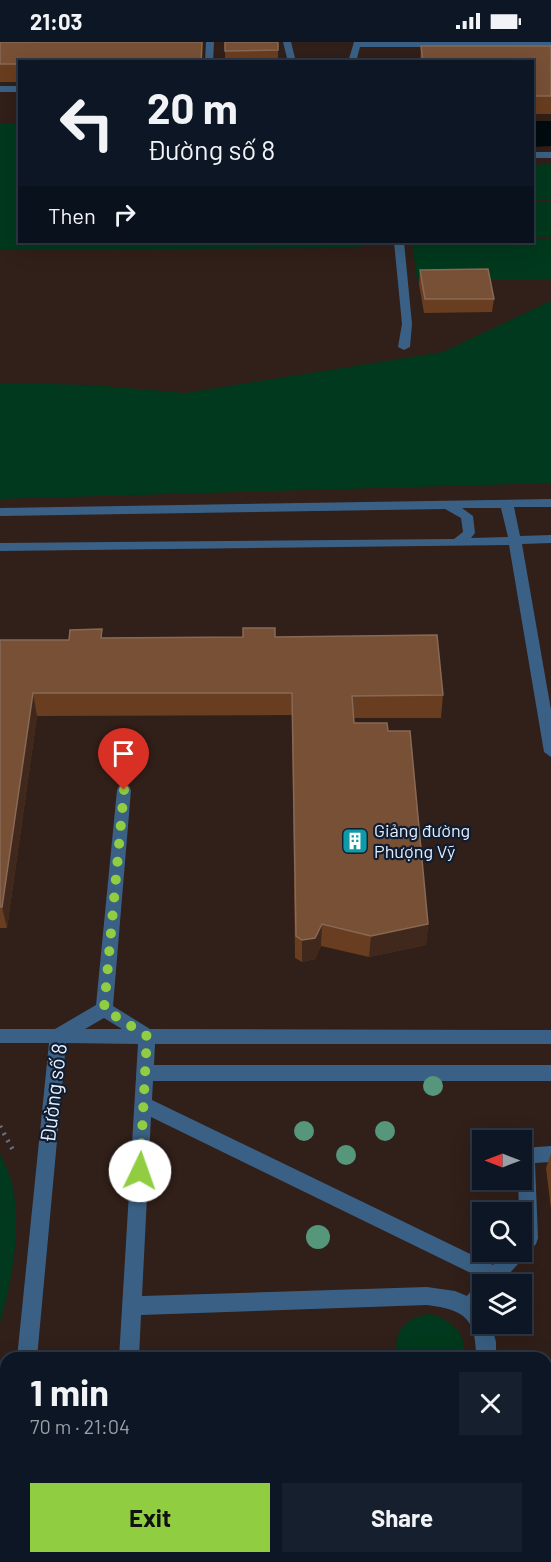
<!DOCTYPE html>
<html lang="en">
<head>
<meta charset="utf-8">
<style>
  :root { --surface:#0c1625; --page:#151f2d; --text:#f1f3f6; --muted:#9a9fa7; --line:#2c3542; --accent:#90cd41 }
  body { margin:0; font-family:Barlow,sans-serif; background:var(--page); color:var(--text); height:100vh; display:flex; flex-direction:column; font-size:22px; white-space:nowrap }
  * { box-sizing:border-box; margin:0 }
  p { font-size:20px; color:var(--muted) }
  .icon { flex:none; width:33px; height:33px; fill:none; stroke:currentColor; stroke-width:2; stroke-linecap:round; stroke-linejoin:round }
  .map { position:relative; flex:1; overflow:hidden }
  .side { position:absolute; left:0px; top:1310px; width:552px; height:212px; display:flex; flex-direction:column; background:var(--surface); border-radius:18px 18px 0 0; box-shadow:0 6px 24px #0002,0 0 0 2px var(--line) }
  .side>* { flex:none }
  .banner { position:absolute; left:18px; top:18px; width:516px; height:183px; border-radius:0px; box-shadow:0 6px 24px #0002,0 0 0 2px var(--line); background:#0c1625; color:var(--text); overflow:hidden }
  .needle { width:39px; rotate:270deg }
  .fabs { position:absolute; left:472px; top:1088px; display:grid; gap:12px }
  .fabs a { display:grid; place-items:center; width:60px; height:60px; border-radius:0px; background:var(--surface); box-shadow:0 6px 24px #0002,0 0 0 2px var(--line); font-size:30px }
  .pin { position:absolute; display:grid; place-items:center; width:51px; height:51px; color:#fff; margin:-62px -26px; border-radius:50% 50% 50% 0; rotate:-45deg; box-shadow:0 0 6px #0007 }
  .pin .icon { rotate:45deg }
  .me { position:absolute; width:66px; margin:-33px; rotate:3deg; stroke-linejoin:round; filter:drop-shadow(0 0 4px #0008) }
  .turn { display:flex; align-items:center; gap:21px; height:126px; padding:0 30px; font-size:27px }
  .turn .icon { width:78px; height:78px; stroke-width:2.5 }
  .turn b { display:block; font-size:42px; line-height:51px }
  .then { display:flex; align-items:center; height:57px; padding:0 30px; background:#0003; gap:12px; font-size:22px }
  .round { display:grid; place-items:center; flex:none; width:63px; height:63px; border-radius:0px; background:var(--page) }
  .head { display:flex; align-items:center; justify-content:space-between; height:102px; padding:0 30px }
  h1 { font-size:36px; font-weight:700; line-height:45px }
  .cta { display:flex; gap:12px; margin-top:auto; padding:12px 30px }
  .cta a { flex:1; height:69px; border-radius:0px; background:var(--accent); color:#111; font-size:24px; font-weight:700; line-height:69px; text-align:center }
  .cta a+a { background:var(--page); color:var(--text) }
  .status { display:flex; justify-content:space-between; align-items:center; height:42px; padding:0 30px; background:var(--surface); direction:ltr }
  .status svg { height:16px; fill:currentColor }
  .map>svg:first-child { display:block }
</style>
</head>
<body>
<div class="status"><b>21:03</b><svg viewBox="0 0 49 12"><path d="M0 12V9h3v3zM5 12V6h3v6zM10 12V3h3v9zM15 12V0h3v12zM26 1h20v11H26zM47 4h2v5h-2z"/></svg></div>
<div class="map">
<svg width="551" height="1520" viewBox="0 0 551 1520">
  <rect width="100%" height="100%" fill="#101d31"/>
  <path fill="#311f19" fill-rule="evenodd" d="M0 0H551V1520H0ZM20 20H532V200H20ZM483 1098H522V1137H483ZM483 1170H522V1209H483ZM483 1242H522V1281H483ZM6 1316H546V1515H6Z"/>
  <path fill="#00391d" d="M0 81H19L20 200H361L362 206 0 208Z
    M551 122V157H533V123Z
    M533 159H551V196H533Z
    M533 198H551V238H417L412 200Z
    M551 259V441L0 457V341L92 343 185 351 443 310Z
    M0 1111C4 1122 11 1134 13 1146 21 1191 12 1237 0 1281Z
    M430 1272C450 1277 469 1292 463 1315H398C391 1292 406 1274 430 1272Z"/>
  <path fill="#010b0f" d="M532 79H551V104L533 105Z"/>
  <g fill="none" stroke-linecap="round" stroke-linejoin="round">
    <path stroke="#677284" stroke-width="4.5" stroke-dasharray="2 6" stroke-linecap="butt" d="M0 1084 15 1112"/>
    <path fill="#3a6185" fill-rule="evenodd" d="M206 0H214L213 20H205Z
      M283 0H291L296 20H288Z
      M354 0H551V5H360L356 20H348Z
      M0 44H20V50H0Z
      M532 110H551V116H532Z
      M394 200H404L412 282 410 305 404 308 398 305 402 282Z
      M551 457V465H514L520 494 551 493V501L522 502 551 668V715L544 710 509 503 0 509V501L454 497 463 490 461 476 445 467 0 474V466ZM462 466H501L508 495 471 496 475 491 473 474Z
      M124 742 129 744 131 748 113 964 150 987 551 988V1002H155L154 1023H551V1039H153L152 1058 493 1223 505 1209H522V1170H519L518 1137H522V1106L551 1104V1120L535 1121 538 1196 536 1202 500 1242H483V1281H491L496 1300V1316H476C476 1276 465 1268 427 1263L141 1273 139 1316H119L138 1002 66 1001 37 1316H17L49 1001H0V987H55L96 963 117 748 119 744ZM104 976 122 987H85ZM151 1075 481 1236 467 1254 455 1249 427 1245 142 1254Z
      M6 1437V1463L0 1466V1439Z
      M6 1505V1515H19V1520H0V1508Z
      M107 1515H129V1520H107Z
      M485 1515H507V1520H485Z"/>
  </g>
  <g fill="#56967b">
    <circle cx="433" cy="1044" r="10"/>
    <circle cx="304" cy="1089" r="10"/>
    <circle cx="385" cy="1089" r="10"/>
    <circle cx="346" cy="1113" r="10"/>
    <circle cx="318" cy="1195" r="12"/>
  </g>
  <path fill="#693d1f" d="M0 0H203L202 20H20V40H0Z
    M225 0 278 8V20H225Z
    M421 4H551V72H532V20H420Z
    M420 228 494 257 492 270 424 271 419 242Z
    M275 595 443 653 441 676H354V681L388 689 428 882 426 903 369 915 321 904 315 917 302 920 295 916 292 673 37 674 7 886H0V598H69L103 596Z
    M551 1111V1167L546 1126Z"/>
  <path fill="#40281c" d="M202 0H203V7L202 20H201Z
    M33 651 37 674 7 886 2 865Z
    M322 882 321 904 315 917 302 920V898Z
    M428 882 426 903 369 915 371 894Z"/>
  <path fill="#775036" stroke="#886955" stroke-width="1.5" d="M0 0H202L201 20H20V22H0Z
    M225 0H278V8L225 9Z
    M421 4H551V54H532V20H423Z
    M488 227 494 257H425L420 228Z
    M243 586H275V595L437 593 443 653 352 654 354 681H387L388 689H410L428 882 371 894 322 882 315 896 302 898 296 894 292 651H33L2 865H0V598H69L70 588 102 587 101 596 243 595Z"/>
  <g fill="none" stroke-linecap="round" stroke-linejoin="round">
    <path stroke="#90cd41" stroke-width="10" stroke-dasharray="0 18" d="M124 748 104 967 147 994 140 1129"/>
  </g>
  <defs>
    <symbol id="building-square" viewBox="-11 -11 22 22"><rect x="-9" y="-9" width="18" height="18" rx="4" fill="#0f9aa8" stroke="#101d31"/><path d="M-4-6H4V6H1V3H-1V6H-4ZM-2.5-4.3h1.7v1.8h-1.7ZM.8-4.3h1.7v1.8H.8ZM-2.5-1h1.7V.8h-1.7ZM.8-1h1.7V.8H.8Z" fill="#fff"/></symbol>
  </defs>
  <g fill-rule="evenodd">
    <use href="#building-square" x="340" y="784" width="30" height="30"/>
  </g>
  <g text-anchor="middle" stroke-width="4.5" stroke-linejoin="round" paint-order="stroke">
    <g font-size="18" fill="#e5eefc" stroke="#101d31" text-anchor="start">
      <text x="374" y="795">Giảng đường<tspan x="374" dy="21">Phượng Vỹ</tspan></text>
    </g>
    <g font-size="21" fill="#e5eefc" stroke="#101d31">
      <text transform="translate(54 1051) rotate(-83)" y="7">Đường số 8</text>
    </g>
  </g>
</svg>
<div class="fabs">
<a><svg class="needle" viewBox="-14 -14 28 28"><path d="M0-13l5 13h-10z" fill="#e53935"/><path d="M0 13l5-13h-10z" fill="#9a9fa7"/></svg></a>
<a><svg class="icon" aria-label="search" viewBox="0 0 24 24"><circle cx="10" cy="10" r="6"/><path d="M15 15l6 6"/></svg></a>
<a><svg class="icon" aria-label="layers" viewBox="0 0 24 24"><path d="M12 4l9 5-9 5-9-5zM3 14l9 5 9-5"/></svg></a>
</div>
<div class="pin" style="left:124px;top:748px;background:#d93025"><svg class="icon" aria-label="arrive" viewBox="0 0 24 24"><path d="M6 21V4h12l-3 4 3 4H6"/></svg></div>
<svg class="me" style="left:140px;top:1129px" viewBox="-20 -20 40 40"><circle r="19" fill="#fff"/><path d="M0-13L10 11 0 6-10 11z" fill="#90cd41"/></svg>
<div class="banner">
<div class="turn"><svg class="icon" aria-label="left" viewBox="0 0 24 24"><path d="M17 20v-9H6M10 6l-5 5 5 5"/></svg><div><b>20 m</b>Đường số 8</div></div>
<div class="then">Then<svg class="icon" aria-label="right" viewBox="0 0 24 24"><path d="M7 20v-9h11M14 6l5 5-5 5"/></svg></div>
</div>
<section class="side">
<div class="head"><div><h1>1 min</h1><p>70 m · 21:04</p></div><a class="round"><svg class="icon" aria-label="close" viewBox="0 0 24 24"><path d="M6 6l12 12M18 6L6 18"/></svg></a></div>
<div class="cta"><a>Exit</a><a>Share</a></div>
</section>
</div>
</body>
</html>
